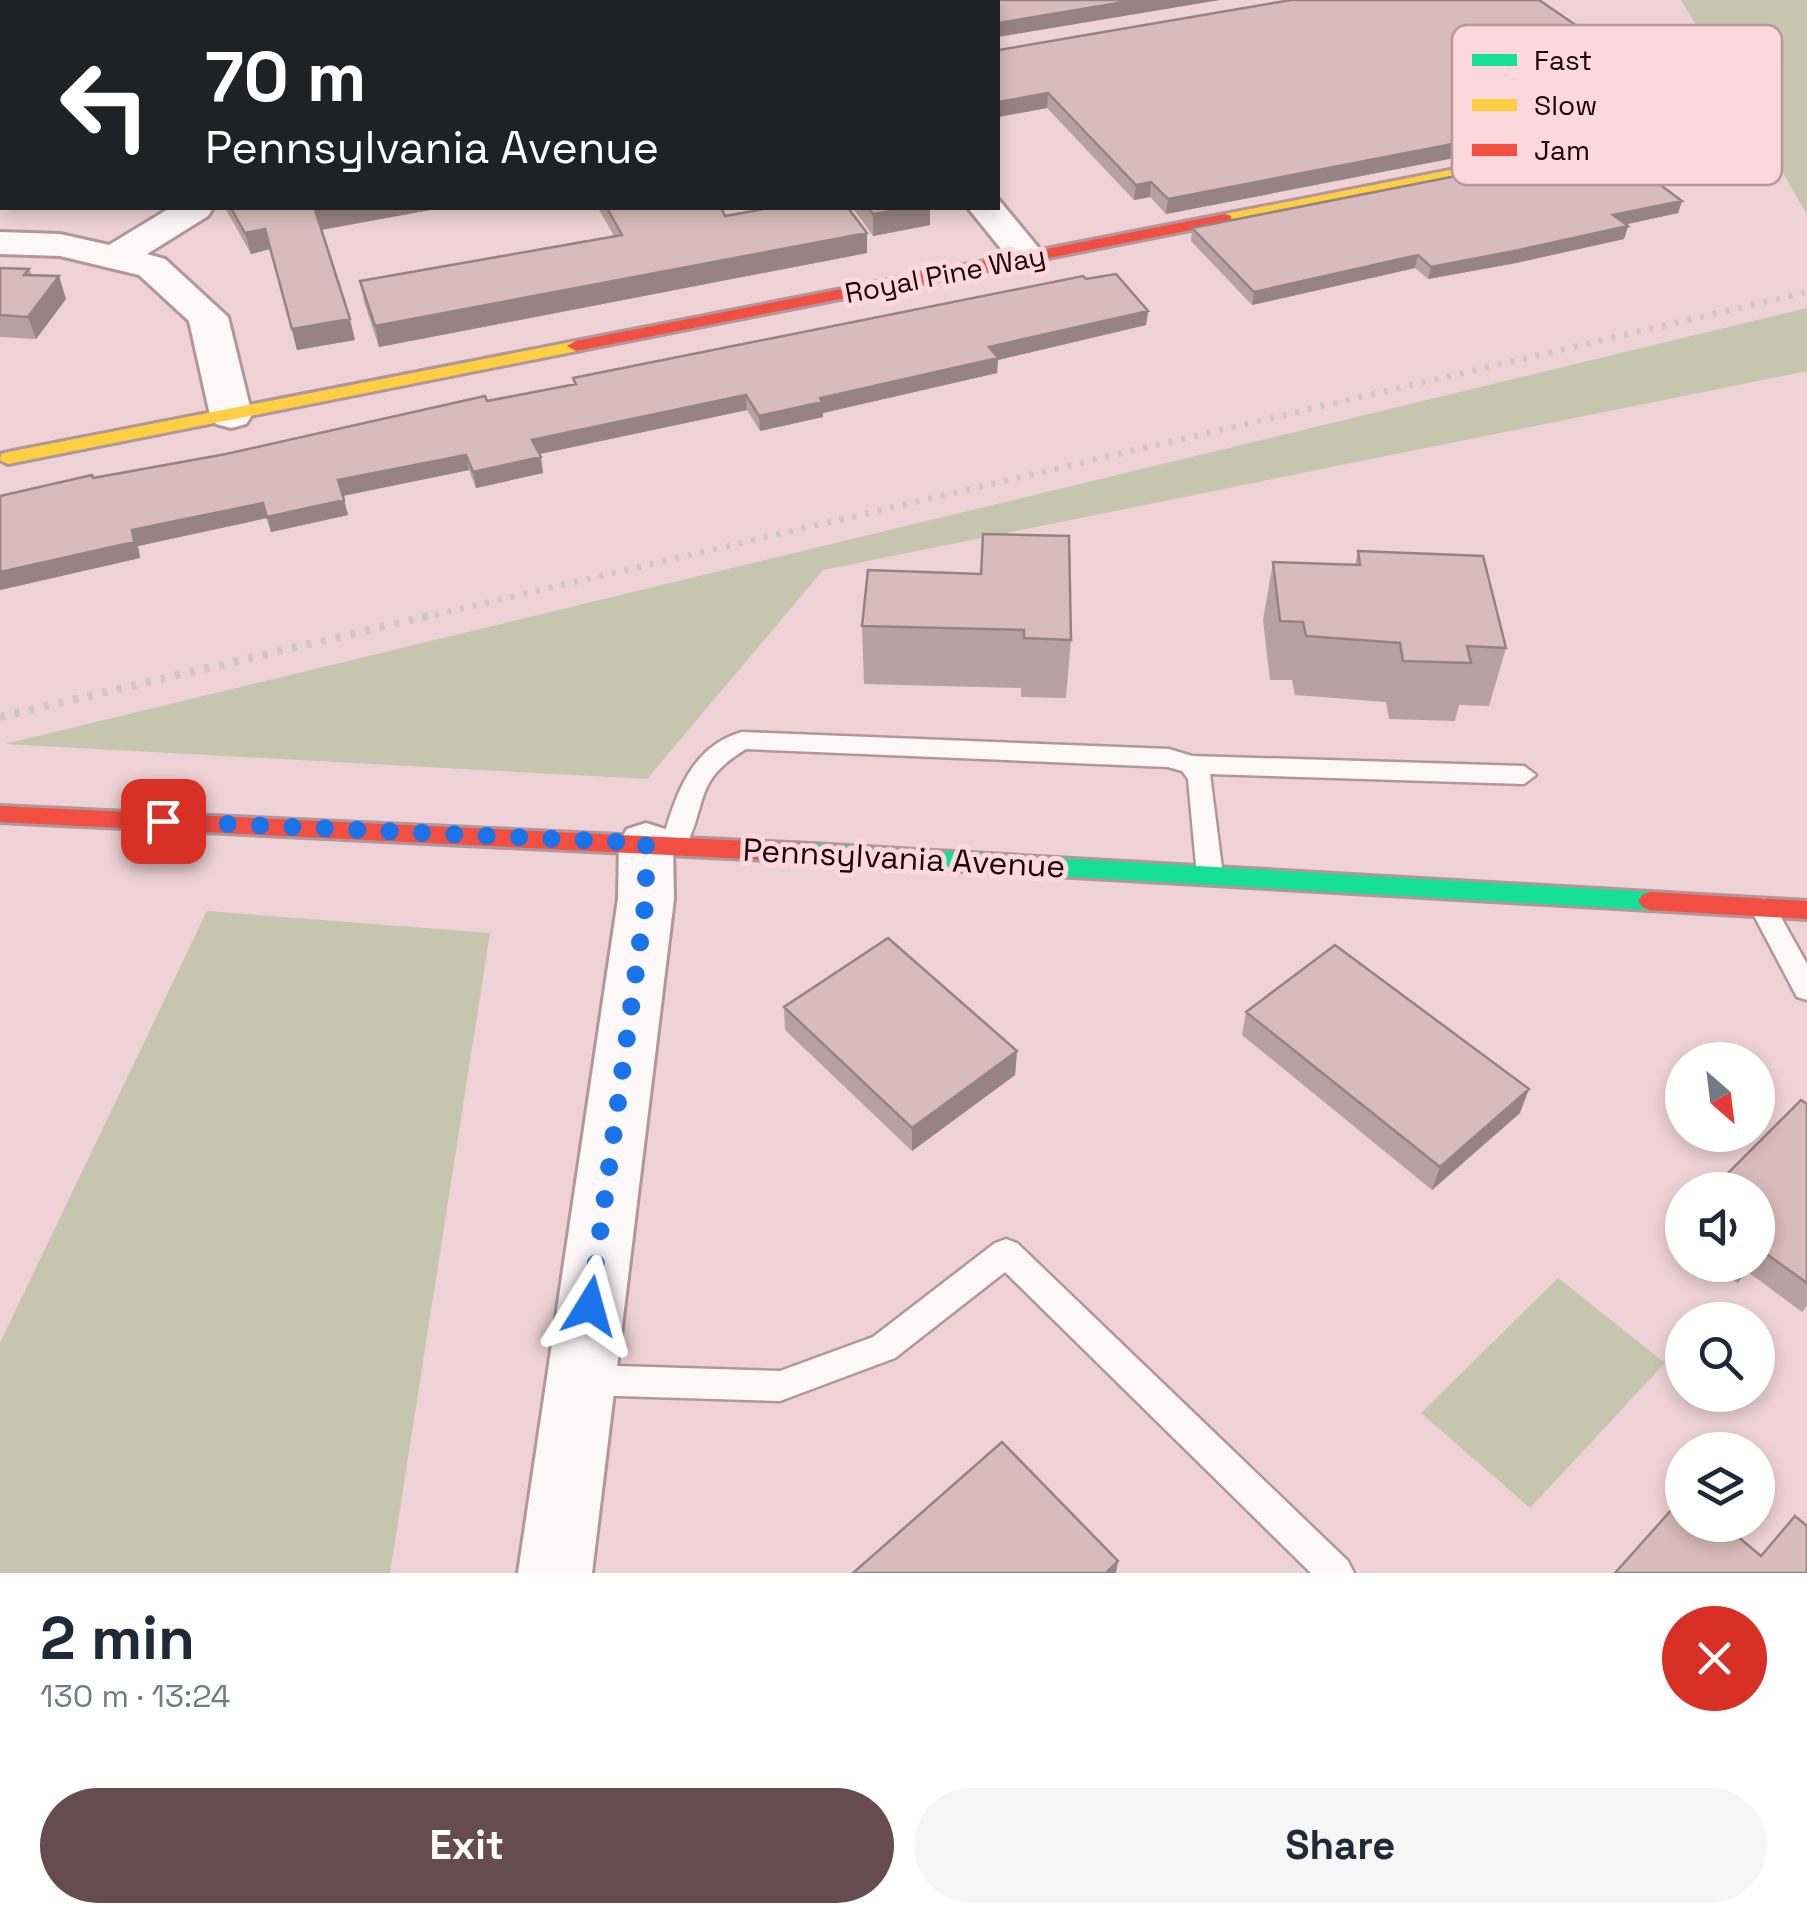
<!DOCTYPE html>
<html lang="en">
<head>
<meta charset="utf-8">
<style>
  :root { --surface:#fff; --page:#f6f6f7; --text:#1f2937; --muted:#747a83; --accent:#664b50 }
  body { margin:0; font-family:"Space Grotesk",sans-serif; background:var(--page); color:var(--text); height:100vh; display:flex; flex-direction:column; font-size:38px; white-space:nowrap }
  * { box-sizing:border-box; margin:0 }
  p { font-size:32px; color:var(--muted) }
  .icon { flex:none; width:55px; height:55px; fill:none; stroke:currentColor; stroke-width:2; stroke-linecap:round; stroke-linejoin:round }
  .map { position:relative; height:1573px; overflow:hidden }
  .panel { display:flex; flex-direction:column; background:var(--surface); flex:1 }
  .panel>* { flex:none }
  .top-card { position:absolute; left:0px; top:0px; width:1000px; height:210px; box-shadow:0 5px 15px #0003; background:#202124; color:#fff; overflow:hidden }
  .needle { width:65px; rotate:152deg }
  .buttons { position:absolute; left:1665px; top:1042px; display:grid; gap:20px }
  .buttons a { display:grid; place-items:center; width:110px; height:110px; border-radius:50%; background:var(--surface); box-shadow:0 5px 15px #0003; font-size:50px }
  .pin { position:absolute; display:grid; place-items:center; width:85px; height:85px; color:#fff; margin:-42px; border-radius:20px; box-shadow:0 5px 15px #0006 }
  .me { position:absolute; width:110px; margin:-55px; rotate:8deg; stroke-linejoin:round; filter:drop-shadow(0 0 8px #0008) }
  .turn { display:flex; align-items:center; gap:35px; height:210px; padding:0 40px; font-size:45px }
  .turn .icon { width:130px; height:130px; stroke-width:2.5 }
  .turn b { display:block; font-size:70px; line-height:85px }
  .round { display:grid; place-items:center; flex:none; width:105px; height:105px; border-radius:52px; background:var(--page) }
  .headline { display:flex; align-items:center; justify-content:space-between; height:170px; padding:0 40px }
  h1 { font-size:60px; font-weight:600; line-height:75px }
  .action { display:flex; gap:20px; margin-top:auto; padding:20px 40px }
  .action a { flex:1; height:115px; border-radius:60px; background:var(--accent); color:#fff; font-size:40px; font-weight:600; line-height:115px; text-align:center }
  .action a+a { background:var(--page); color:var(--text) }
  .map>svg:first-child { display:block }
</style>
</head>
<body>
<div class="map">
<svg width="1807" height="1573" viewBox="0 0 1807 1573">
  <rect width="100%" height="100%" fill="#eed2d5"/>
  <path fill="#c5c6ad" d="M0 0H616L2 2 0 15Z
    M1681 0H1807V214Z
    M1807 308V371L823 570 647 779 5 744Z
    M207 911 490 933 390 1573H0V1343Z
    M1558 1278 1665 1363 1530 1508 1421 1413Z"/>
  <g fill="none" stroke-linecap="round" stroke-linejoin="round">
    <defs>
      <path id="lane" d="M742 732 1169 749 1192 756 1524 766 1536 775 1524 784 1210 774 1223 876 1219 883H1201L1197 876 1188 779 1182 771 1168 767 746 749C691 782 709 804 683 852H665L661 845C675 798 689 747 742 732Z
        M1763 898 1772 901 1807 964V1000L1797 997 1750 908 1754 901Z
        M1006 1239 1017 1243 1348 1561 1354 1573H1311L1005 1272 895 1358 780 1401 585 1395 573 1391 569 1380 573 1369 585 1365 780 1371 873 1337 995 1243Z"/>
      <path id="street" d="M999 200 1047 258 1041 266 1028 269 1015 266 968 208H998Z
        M170 208H213L208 216 147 254 165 259 228 317 252 415 246 424 231 428 216 424 210 415 189 321 139 275 60 256 0 254V232L60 234 109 245Z
        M646 823 665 829 673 843 674 899 592 1573H518L618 899 619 843 627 829Z"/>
      <path id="fast" d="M812 844 1650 892 1658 895 1662 901 1658 907 1650 910 812 862 804 859 800 853 804 847Z"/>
      <path id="slow" d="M1659 129 1664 130V136L1225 224 1217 219 1225 214Z
        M576 341 585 346 582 350 8 464 0 460 1 454 8 452Z"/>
      <path id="jam" d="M1225 214 1231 216V222L576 351 567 346 576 341Z
        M0 806 812 844 820 847 824 853 820 859 812 862 0 822Z
        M1650 892 1807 901V919L1650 910 1642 907 1638 901 1642 895Z"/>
    </defs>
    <use href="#lane" stroke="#b1969a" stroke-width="5"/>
    <use href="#street" stroke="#b1969a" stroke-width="6"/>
    <use href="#fast" stroke="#b1969a" stroke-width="6"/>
    <use href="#slow" stroke="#b1969a" stroke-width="6"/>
    <use href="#jam" stroke="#b1969a" stroke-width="6"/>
    <use href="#lane" fill="#fcf8f9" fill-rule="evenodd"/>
    <use href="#street" fill="#fcf8f9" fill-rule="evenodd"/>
    <use href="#fast" fill="#16e098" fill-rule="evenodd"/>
    <use href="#slow" fill="#ffcf43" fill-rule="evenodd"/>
    <use href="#jam" fill="#f24e42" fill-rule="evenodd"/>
    <path stroke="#cfc7c8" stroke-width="6" stroke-dasharray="4 9" stroke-linecap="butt" d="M422 618 1807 292"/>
    <path stroke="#cfc7c8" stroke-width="8" stroke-dasharray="5 10" stroke-linecap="butt" d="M0 717 432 615"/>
  </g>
  <path fill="#baa1a1" d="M998 49 999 50 1657 99 1572 116 1573 135 1166 214 1150 197 1134 200 1047 108 998 117Z
    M1682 201 1678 213 1625 224 1628 226 1624 239 1516 263 1428 279 1415 268 1252 305 1191 241 1192 228Z
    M225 208H441L322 230 355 340 297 350 270 249 251 254Z
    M598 208H721L725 216 867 233V253L379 347 364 302 360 281 614 236Z
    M853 208H930V225L873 236Z
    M0 267 29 269 32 275 66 299 36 339 0 337Z
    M1086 279 1148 311 1146 325 998 360 997 373 823 413V417L760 431 747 410 539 454 543 473 476 488 469 470 343 496 348 515 271 532 267 518 138 546 140 558 0 590V496L226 454 574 384 573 378Z
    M1358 551 1506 648 1489 706 1459 705 1455 721 1389 719 1386 702 1295 695 1292 680H1270L1263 620 1273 562 1355 565Z
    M868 570 1071 640 1066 698 1021 697V688L864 684 862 626Z
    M784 1007 1017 1051 1015 1075 912 1151 785 1030Z
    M1246 1012 1520 1113 1432 1190 1242 1035Z
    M1807 1104V1306L1802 1312 1748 1272 1737 1283 1712 1265H1758V1190Z
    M1682 1223V1242L1675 1237Z"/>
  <path fill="#978383" d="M1136 0H1220L998 37V23Z
    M1662 84 1657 99 1553 120 1556 105Z
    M1048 93 1047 108 998 117V102Z
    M1577 120 1573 135 1166 214 1168 199Z
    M1151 182 1150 197 1134 200 1136 185Z
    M1682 201 1678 213 1610 228 1613 215Z
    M329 208H441L320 230 315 210Z
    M909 208H930V225L873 236V214Z
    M1628 226 1624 239 1516 263 1428 279 1431 267Z
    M265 229 270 249 251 254 245 233Z
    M867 233V253L379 347 375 326Z
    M1418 255 1415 268 1252 305 1254 292Z
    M59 276 66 299 36 339 28 317Z
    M1148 311 1146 325 998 360 997 373 823 413V417L760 431 759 416 989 347Z
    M350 319 355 340 297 350 292 329Z
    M746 395 747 410 535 455 532 440Z
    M466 455 469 470 342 496 338 480Z
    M541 457 543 473 476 488 473 472Z
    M344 500 348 515 271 532 267 518 138 546 140 558 0 590V572L132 530 263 503Z
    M1017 1051 1015 1075 912 1151V1128Z
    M1529 1089 1520 1113 1432 1190 1440 1167Z
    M1747 1265H1752L1737 1283Z
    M1118 1561 1116 1573H1106Z"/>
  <path fill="#d8bbbb" stroke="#978383" stroke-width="2.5" d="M937 0H1136L998 23V26V2H922Z
    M1291 0H1539L1662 84 1556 105 1577 120 1168 199 1151 182 1136 185 1048 93 998 102V49L999 50Z
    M1608 146 1682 201 1613 215 1628 226 1519 250 1431 267 1418 255 1254 292 1192 228Z
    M231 208H329L315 210 350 319 292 329 265 229 245 233Z
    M607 208H721L725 216 769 208H848L867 233 375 326 360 281 622 235Z
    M868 208H909L873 214Z
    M0 268 29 269 24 275 59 276 28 317 0 315Z
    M1116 274 1148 311 989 347 998 358 820 398 822 402 759 416 746 395 532 440 541 457 473 472 466 455 338 480 344 500 267 517 263 503 132 530 134 542 0 572V496L92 475 93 478 226 454 485 396 487 401 576 384 573 378 1083 276 1086 279Z
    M983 534 1069 536 1071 640 1024 638V630L862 626 868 570 981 574Z
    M1358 551 1483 556 1506 648 1467 646 1471 663 1403 661 1400 643 1306 636 1303 622 1280 621 1273 562 1360 565Z
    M888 938 1017 1051 912 1128 784 1007Z
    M1335 945 1529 1089 1440 1167 1246 1012Z
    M1801 1100 1807 1104V1283L1761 1250 1758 1253V1190H1711Z
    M1002 1442 1118 1561 1106 1573H853Z
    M1682 1498V1525H1724L1761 1556 1795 1516 1807 1526V1573H1615Z"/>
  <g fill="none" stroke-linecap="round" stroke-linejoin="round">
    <path stroke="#1a73e8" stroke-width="18" stroke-dasharray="0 32.4" d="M163 821 646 843V899L590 1306"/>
  </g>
  <g text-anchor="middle" stroke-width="10" stroke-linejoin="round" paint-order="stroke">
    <g font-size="28" fill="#1d0308" stroke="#fcd8dc">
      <text transform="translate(945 274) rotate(-11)" y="10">Royal Pine Way</text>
    </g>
    <g font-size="32" fill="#1d0308" stroke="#fcd8dc">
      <text transform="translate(904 858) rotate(3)" y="11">Pennsylvania Avenue</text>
    </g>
  </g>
  <rect x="1452" y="25" width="330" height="160" rx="15" fill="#fcd8dc" stroke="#b9989c" stroke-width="2.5"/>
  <rect x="1472" y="54" width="45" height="12" fill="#16e098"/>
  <rect x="1472" y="99" width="45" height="12" fill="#ffcf43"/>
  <rect x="1472" y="144" width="45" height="12" fill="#f24e42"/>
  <g font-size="28" fill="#1d0308">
    <text x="1534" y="70">Fast</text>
    <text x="1534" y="115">Slow</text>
    <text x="1534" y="160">Jam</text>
  </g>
</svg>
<div class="buttons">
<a><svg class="needle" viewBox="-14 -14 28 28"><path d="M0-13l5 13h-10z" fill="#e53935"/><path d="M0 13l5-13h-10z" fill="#747a83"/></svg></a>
<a><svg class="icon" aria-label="sound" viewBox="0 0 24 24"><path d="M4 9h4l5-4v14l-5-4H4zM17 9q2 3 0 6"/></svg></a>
<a><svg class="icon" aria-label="search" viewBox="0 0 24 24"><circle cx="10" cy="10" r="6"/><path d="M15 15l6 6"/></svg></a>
<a><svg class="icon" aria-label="layers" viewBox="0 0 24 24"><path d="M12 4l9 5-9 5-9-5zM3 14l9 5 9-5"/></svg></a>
</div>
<div class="pin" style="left:163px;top:821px;background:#d93025"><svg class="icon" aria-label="arrive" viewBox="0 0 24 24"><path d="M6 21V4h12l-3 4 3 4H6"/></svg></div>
<svg class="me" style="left:590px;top:1306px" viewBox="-20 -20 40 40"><path d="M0-17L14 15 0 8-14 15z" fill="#1a73e8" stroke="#fff" stroke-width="4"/></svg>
<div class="top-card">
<div class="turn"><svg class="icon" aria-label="left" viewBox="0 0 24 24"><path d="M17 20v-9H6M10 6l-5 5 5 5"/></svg><div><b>70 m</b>Pennsylvania Avenue</div></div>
</div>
</div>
<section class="panel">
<div class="headline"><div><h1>2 min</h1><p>130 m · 13:24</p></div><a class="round" style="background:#d93025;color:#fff"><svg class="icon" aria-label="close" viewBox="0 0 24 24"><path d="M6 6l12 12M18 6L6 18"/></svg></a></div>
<div class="action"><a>Exit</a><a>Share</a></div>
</section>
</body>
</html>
